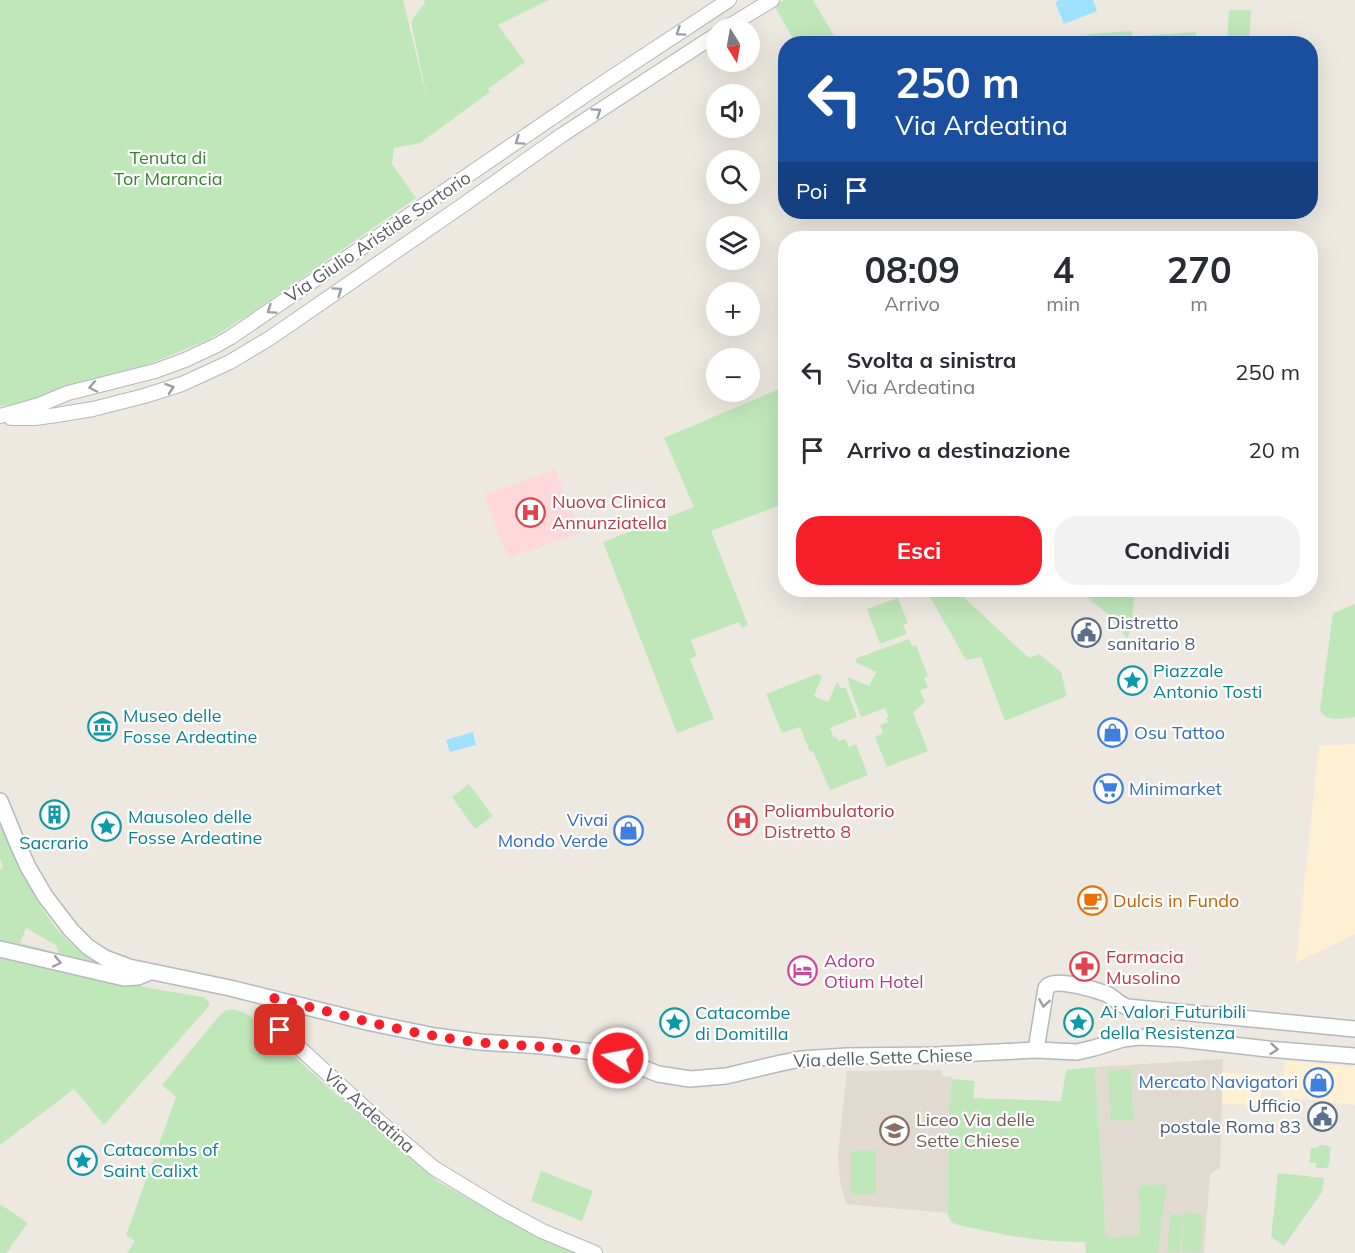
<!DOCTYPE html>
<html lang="it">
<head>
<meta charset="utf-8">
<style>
  :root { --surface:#fff; --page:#f2f2f3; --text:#2b2b33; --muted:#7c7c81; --accent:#f61e29 }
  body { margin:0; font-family:Mulish,sans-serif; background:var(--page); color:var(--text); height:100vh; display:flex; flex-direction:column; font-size:22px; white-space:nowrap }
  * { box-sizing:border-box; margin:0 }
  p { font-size:20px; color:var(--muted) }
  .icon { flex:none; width:33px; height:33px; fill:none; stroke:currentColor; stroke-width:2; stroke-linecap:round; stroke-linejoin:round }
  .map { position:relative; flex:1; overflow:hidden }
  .sheet { position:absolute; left:778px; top:231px; width:540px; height:366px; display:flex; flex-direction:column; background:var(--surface); border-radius:24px; box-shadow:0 6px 24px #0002 }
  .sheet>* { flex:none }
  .guide { position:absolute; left:778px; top:36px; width:540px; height:183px; border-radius:24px; box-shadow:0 6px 24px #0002; background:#1a4fa0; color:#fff; overflow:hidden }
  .needle { width:39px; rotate:169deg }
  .controls { position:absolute; left:706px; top:18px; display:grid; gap:12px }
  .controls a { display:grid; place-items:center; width:54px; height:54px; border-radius:50%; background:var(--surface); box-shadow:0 6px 24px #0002; font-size:30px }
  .pin { position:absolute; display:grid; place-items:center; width:51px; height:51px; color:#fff; margin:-26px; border-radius:12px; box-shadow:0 3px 9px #0006 }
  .me { position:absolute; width:66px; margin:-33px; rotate:281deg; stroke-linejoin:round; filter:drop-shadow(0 0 4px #0008) }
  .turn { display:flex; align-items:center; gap:21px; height:126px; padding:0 18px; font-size:27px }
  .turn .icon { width:78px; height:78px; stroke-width:2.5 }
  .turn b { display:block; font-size:42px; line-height:51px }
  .then { display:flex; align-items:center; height:57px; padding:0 18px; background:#0003; gap:12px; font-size:22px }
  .eta { display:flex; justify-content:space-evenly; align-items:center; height:102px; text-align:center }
  .eta b { font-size:36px; font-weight:700; line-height:42px }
  .cta { display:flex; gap:12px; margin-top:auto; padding:12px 18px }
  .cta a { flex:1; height:69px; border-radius:24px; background:var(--accent); color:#fff; font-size:24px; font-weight:700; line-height:69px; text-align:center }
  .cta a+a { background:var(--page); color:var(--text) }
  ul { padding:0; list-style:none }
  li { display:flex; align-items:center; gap:18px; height:78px; padding:0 18px }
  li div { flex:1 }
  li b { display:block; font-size:22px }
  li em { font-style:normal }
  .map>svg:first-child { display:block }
</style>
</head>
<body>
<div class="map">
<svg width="1355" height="1253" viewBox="0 0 1355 1253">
  <rect width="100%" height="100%" fill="#ede9e0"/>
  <path fill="#ffefd3" d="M1355 744V934L1296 963 1319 746Z
    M1285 1061 1355 1067V1105L1281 1097Z
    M1223 1072 1263 1075 1261 1100 1262 1106 1222 1103Z"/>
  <path fill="#e0dad1" d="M1223 1059 1220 1168 1210 1174 1204 1253H1086L1106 1238 1095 1067Z
    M942 1070V1076L952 1077 949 1105 948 1213 846 1204 840 1182 838 1155 847 1071Z"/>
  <path fill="#fdd9db" d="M555 469 580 533 508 558 484 495Z"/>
  <path fill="#c0e7ba" d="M0 0H403L429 107 412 27V20L425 3 424 0H549L498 25 525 62 488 89 490 92 420 143 394 148 392 164 416 198 253 312 208 340 139 368 71 384 36 400 8 405 0 406Z
    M784 0H813L837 41 832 43H796L774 6Z
    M1229 10H1251L1249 43H1227Z
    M1132 31 1133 43H1088L1087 34Z
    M1196 32 1197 43H1138L1137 36Z
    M786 386V503L711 531 748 625 742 628 739 622 691 640 697 656 690 659 714 719 677 733 603 542 694 507 664 438Z
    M926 590H956L1029 658 1039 654 1061 672 1067 696 1005 721 981 657 966 660Z
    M1082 590H1135L1131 630 1127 639 1107 613 1083 594Z
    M898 598 908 623 903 625 907 634 880 644 867 609Z
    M1355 604V717C1343 718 1325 723 1320 710L1333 613Z
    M909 639 912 646 916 645 928 676 924 678 928 687 920 691 925 702 913 713 928 751 887 767 875 737 883 733 880 725 888 722 886 718 889 717 885 708 861 717 849 685 848 677 869 686 876 672 855 662 857 658Z
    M817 674 822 676 814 696 828 702 837 682 841 688H846L857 717 830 728 834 738 837 737 838 741 845 739 849 747 856 744 868 775 830 790 813 751 810 752 800 727 782 733 766 694Z
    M469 784 493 816 475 829 452 797Z
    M0 819C19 862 35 910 70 943 80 952 92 960 103 968L60 959 56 945 26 928 20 943 54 952 55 959 0 944V870L3 867 0 859Z
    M0 956 17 961 155 989 204 997 209 1002V1006L104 1125 74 1089 0 1145Z
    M226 1010C236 1009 243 1011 251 1017L330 1089 439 1182 534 1235 577 1253H127L135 1241 126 1235 176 1097 162 1085 219 1016Z
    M1095 1067 1106 1238 1140 1236 1139 1186 1166 1185 1158 1253H1086L1085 1242C1042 1243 1000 1234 958 1225L951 1222 948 1215 949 1105 952 1079 975 1081 973 1098 1061 1101 1066 1070Z
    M1131 1069 1133 1120 1111 1121 1108 1070Z
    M1320 1145 1328 1146 1331 1148 1329 1165 1327 1168H1316V1163H1309L1311 1148H1317Z
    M876 1150V1194L851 1195V1151Z
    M541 1171 593 1191 582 1221 531 1201Z
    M1278 1173 1324 1178 1322 1192 1284 1246 1271 1237Z
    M0 1204 28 1223 6 1253H0Z
    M1184 1213 1203 1214 1201 1252 1182 1251 1183 1216 1179 1252 1167 1251 1171 1214 1183 1215Z"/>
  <path fill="#9ee2ff" d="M1060 0H1093L1097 11 1064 24 1055 2Z
    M473 732 476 745 450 752 446 740Z"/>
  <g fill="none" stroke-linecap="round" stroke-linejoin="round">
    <defs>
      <path id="tertiary" d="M726 28 772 0
        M0 416 39 405 68 393 155 371 185 360 217 345 231 337 603 83 729 0
        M11 418H35L57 415 93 409 144 396 182 384 230 362 270 338 463 205 562 135 717 34
        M273 998C270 1012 271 1019 280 1030L379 1121 434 1168 500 1208 542 1231 595 1253"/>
      <path id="secondary" d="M0 801 18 845 28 867 45 896 71 930 88 947 105 958 129 967 230 988 371 1023 435 1036 480 1042 542 1046 594 1052 618 1058 658 1074 690 1079 726 1076 781 1063 801 1059 847 1056 936 1055 1036 1050 1077 1052 1094 1048 1123 1039 1139 1037 1180 1039 1268 1049 1355 1056
        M0 949 124 978 138 977 148 973
        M1036 1050 1046 988C1047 987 1048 985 1050 985 1060 979 1096 990 1107 994 1114 998 1119 1004 1127 1007L1355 1029"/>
    </defs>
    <use href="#tertiary" stroke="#b3b8bc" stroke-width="16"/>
    <use href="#secondary" stroke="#b4b9be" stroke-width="18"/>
    <use href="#tertiary" stroke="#fff" stroke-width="14"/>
    <use href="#secondary" stroke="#fff" stroke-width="15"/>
  </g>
  <defs><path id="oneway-chevron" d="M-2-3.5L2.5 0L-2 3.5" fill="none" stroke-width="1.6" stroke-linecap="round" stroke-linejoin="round" transform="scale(1.5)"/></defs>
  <g stroke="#9b9ea1">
    <use href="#oneway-chevron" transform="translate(680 32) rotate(146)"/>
    <use href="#oneway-chevron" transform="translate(597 112) rotate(-34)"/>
    <use href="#oneway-chevron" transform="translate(519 141) rotate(146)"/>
    <use href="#oneway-chevron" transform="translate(338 291) rotate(-35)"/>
    <use href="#oneway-chevron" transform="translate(271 310) rotate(146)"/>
    <use href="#oneway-chevron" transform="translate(93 387) rotate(168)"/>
    <use href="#oneway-chevron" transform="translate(170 388) rotate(-19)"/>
    <use href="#oneway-chevron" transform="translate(57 962) rotate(12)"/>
    <use href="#oneway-chevron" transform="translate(1044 1003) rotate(99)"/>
    <use href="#oneway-chevron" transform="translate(1274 1049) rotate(5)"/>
  </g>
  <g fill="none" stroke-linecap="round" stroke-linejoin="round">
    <path stroke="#f61e29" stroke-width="10" stroke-dasharray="0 18" d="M280 1030C270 1018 270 1013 273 998 333 1012 392 1030 453 1039 507 1048 564 1043 618 1058"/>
  </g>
  <defs>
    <symbol id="hospital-ring" viewBox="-11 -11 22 22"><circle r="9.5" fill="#fff" stroke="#e0444e" stroke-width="1.5"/><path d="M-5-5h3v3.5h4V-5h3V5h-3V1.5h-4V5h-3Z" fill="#e0444e"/></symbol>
    <symbol id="civic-ring" viewBox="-11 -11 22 22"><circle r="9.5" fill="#fff" stroke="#5c6f8a" stroke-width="1.5"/><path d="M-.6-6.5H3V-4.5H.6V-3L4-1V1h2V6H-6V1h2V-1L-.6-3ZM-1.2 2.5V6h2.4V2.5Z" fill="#5c6f8a"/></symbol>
    <symbol id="sight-ring" viewBox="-11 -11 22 22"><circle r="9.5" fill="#fff" stroke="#0f9aa8" stroke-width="1.5"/><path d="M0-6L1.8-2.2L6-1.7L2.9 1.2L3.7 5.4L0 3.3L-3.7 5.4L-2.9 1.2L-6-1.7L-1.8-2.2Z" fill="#0f9aa8"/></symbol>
    <symbol id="museum-ring" viewBox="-11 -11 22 22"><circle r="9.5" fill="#fff" stroke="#0f9aa8" stroke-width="1.5"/><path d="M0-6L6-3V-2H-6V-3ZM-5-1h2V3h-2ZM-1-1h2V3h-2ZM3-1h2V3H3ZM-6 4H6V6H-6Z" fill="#0f9aa8"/></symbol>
    <symbol id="shop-ring" viewBox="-11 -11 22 22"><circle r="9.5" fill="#fff" stroke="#3f7fe0" stroke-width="1.5"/><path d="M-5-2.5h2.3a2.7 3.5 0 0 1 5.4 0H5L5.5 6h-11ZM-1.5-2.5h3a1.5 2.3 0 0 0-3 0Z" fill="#3f7fe0"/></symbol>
    <symbol id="supermarket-ring" viewBox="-11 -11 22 22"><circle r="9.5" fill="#fff" stroke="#3f7fe0" stroke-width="1.5"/><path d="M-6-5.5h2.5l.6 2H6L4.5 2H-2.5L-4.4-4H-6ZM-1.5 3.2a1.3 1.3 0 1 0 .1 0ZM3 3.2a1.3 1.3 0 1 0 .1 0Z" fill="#3f7fe0"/></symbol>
    <symbol id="building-ring" viewBox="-11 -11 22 22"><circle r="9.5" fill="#fff" stroke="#0f9aa8" stroke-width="1.5"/><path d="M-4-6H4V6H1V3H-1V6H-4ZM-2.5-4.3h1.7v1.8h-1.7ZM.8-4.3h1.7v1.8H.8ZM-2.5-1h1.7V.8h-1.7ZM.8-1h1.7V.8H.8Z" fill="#0f9aa8"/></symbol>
    <symbol id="cafe-ring" viewBox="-11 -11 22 22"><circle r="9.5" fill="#fff" stroke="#e8710a" stroke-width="1.5"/><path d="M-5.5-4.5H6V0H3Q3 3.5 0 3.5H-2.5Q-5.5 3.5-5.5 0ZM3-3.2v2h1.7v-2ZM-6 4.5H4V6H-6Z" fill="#e8710a"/></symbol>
    <symbol id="pharmacy-ring" viewBox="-11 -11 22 22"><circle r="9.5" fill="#fff" stroke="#e0444e" stroke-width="1.5"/><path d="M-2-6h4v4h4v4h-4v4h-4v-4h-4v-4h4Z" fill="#e0444e"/></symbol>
    <symbol id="hotel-ring" viewBox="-11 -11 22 22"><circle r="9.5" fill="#fff" stroke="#d1479c" stroke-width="1.5"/><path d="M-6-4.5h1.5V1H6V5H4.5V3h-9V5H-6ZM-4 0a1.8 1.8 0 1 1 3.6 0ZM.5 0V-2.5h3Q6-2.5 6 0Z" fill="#d1479c"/></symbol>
    <symbol id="school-ring" viewBox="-11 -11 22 22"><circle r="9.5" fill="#fff" stroke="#8d6e63" stroke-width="1.5"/><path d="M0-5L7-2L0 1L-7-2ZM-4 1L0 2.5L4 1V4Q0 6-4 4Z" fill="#8d6e63"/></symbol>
  </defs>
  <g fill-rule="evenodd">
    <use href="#hospital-ring" x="514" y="496" width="33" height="33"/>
    <use href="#civic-ring" x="1070" y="616" width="33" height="33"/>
    <use href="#sight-ring" x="1116" y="664" width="33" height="33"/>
    <use href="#museum-ring" x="86" y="710" width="33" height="33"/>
    <use href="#shop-ring" x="1096" y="716" width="33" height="33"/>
    <use href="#supermarket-ring" x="1092" y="772" width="33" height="33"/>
    <use href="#building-ring" x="38" y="798" width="33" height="33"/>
    <use href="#hospital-ring" x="726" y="804" width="33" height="33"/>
    <use href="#sight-ring" x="90" y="810" width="33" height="33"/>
    <use href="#shop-ring" x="612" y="814" width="33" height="33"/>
    <use href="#cafe-ring" x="1076" y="884" width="33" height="33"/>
    <use href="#pharmacy-ring" x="1068" y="950" width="33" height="33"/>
    <use href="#hotel-ring" x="786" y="954" width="33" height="33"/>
    <use href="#sight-ring" x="1062" y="1006" width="33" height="33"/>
    <use href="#sight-ring" x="658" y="1006" width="33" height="33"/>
    <use href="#shop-ring" x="1302" y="1066" width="33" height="33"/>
    <use href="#civic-ring" x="1306" y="1100" width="33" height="33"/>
    <use href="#school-ring" x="878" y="1114" width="33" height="33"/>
    <use href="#sight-ring" x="66" y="1144" width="33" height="33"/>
  </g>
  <g text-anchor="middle" stroke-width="4.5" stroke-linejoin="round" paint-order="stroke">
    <g font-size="18" fill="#35852e" stroke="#fff">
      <text x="168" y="164">Tenuta di<tspan x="168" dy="21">Tor Marancia</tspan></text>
    </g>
    <g font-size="18" fill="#595e62" stroke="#fff">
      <text transform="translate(378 237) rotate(-34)" y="6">Via Giulio Aristide Sartorio</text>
      <text transform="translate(883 1058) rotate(-2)" y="6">Via delle Sette Chiese</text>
      <text transform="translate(369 1111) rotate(42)" y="6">Via Ardeatina</text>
    </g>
    <g font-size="18" fill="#be3a42" stroke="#fff" text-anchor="start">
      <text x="552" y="508">Nuova Clinica<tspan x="552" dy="21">Annunziatella</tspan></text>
      <text x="764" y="817">Poliambulatorio<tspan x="764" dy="21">Distretto 8</tspan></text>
      <text x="1106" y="963">Farmacia<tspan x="1106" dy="21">Musolino</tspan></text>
    </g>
    <g font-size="18" fill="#4e5e75" stroke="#fff" text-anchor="start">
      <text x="1107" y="629">Distretto<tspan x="1107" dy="21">sanitario 8</tspan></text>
      <text x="1301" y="1112" text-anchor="end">Ufficio<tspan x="1301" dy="21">postale Roma 83</tspan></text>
    </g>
    <g font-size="18" fill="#0d838f" stroke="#fff" text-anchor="start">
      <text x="1153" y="677">Piazzale<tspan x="1153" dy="21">Antonio Tosti</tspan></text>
      <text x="123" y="722">Museo delle<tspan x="123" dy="21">Fosse Ardeatine</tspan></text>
      <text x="128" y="823">Mausoleo delle<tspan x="128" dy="21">Fosse Ardeatine</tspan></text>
      <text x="54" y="849" text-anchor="middle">Sacrario</text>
      <text x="1100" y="1018">Ai Valori Futuribili<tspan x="1100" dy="21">della Resistenza</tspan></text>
      <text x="695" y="1019">Catacombe<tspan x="695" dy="21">di Domitilla</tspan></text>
      <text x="103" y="1156">Catacombs of<tspan x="103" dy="21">Saint Calixt</tspan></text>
    </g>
    <g font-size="18" fill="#366cbe" stroke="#fff" text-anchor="start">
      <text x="1134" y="739">Osu Tattoo</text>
      <text x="1129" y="795">Minimarket</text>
      <text x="608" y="826" text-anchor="end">Vivai<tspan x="608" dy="21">Mondo Verde</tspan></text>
      <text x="1298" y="1088" text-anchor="end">Mercato Navigatori</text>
    </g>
    <g font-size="18" fill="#c56008" stroke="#fff" text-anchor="start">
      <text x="1113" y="907">Dulcis in Fundo</text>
    </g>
    <g font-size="18" fill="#b23c85" stroke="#fff" text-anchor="start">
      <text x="824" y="967">Adoro<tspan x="824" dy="21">Otium Hotel</tspan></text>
    </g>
    <g font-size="18" fill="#785e54" stroke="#fff" text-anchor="start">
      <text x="916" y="1126">Liceo Via delle<tspan x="916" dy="21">Sette Chiese</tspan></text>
    </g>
  </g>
</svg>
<div class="controls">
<a><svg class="needle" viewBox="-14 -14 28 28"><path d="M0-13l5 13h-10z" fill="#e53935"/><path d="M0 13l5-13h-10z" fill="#7c7c81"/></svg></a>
<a><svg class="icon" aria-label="sound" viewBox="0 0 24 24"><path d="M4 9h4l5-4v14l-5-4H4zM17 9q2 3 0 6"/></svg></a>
<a><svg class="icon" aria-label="search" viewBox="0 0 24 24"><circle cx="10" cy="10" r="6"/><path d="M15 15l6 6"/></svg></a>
<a><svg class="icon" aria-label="layers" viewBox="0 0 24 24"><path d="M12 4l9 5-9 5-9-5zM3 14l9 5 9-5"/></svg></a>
<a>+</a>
<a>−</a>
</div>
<div class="pin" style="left:280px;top:1030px;background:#d93025"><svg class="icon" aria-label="arrive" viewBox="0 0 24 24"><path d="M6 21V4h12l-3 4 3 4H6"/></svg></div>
<svg class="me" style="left:618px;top:1058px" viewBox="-20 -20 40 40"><circle r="17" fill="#f61e29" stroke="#fff" stroke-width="3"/><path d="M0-11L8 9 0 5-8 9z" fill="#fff"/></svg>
<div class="guide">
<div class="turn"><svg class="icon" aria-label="left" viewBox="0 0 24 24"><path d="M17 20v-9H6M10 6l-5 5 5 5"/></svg><div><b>250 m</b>Via Ardeatina</div></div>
<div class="then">Poi<svg class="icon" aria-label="arrive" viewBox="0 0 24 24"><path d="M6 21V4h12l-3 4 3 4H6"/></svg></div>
</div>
<section class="sheet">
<div class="eta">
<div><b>08:09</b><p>Arrivo</p></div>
<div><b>4</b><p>min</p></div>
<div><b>270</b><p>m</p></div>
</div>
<ul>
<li><svg class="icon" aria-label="left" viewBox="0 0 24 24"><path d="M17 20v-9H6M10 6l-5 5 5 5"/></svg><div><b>Svolta a sinistra</b><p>Via Ardeatina</p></div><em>250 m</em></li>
<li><svg class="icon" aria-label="arrive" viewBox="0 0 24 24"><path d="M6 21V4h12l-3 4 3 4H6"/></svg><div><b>Arrivo a destinazione</b></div><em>20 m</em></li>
</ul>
<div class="cta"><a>Esci</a><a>Condividi</a></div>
</section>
</div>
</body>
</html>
